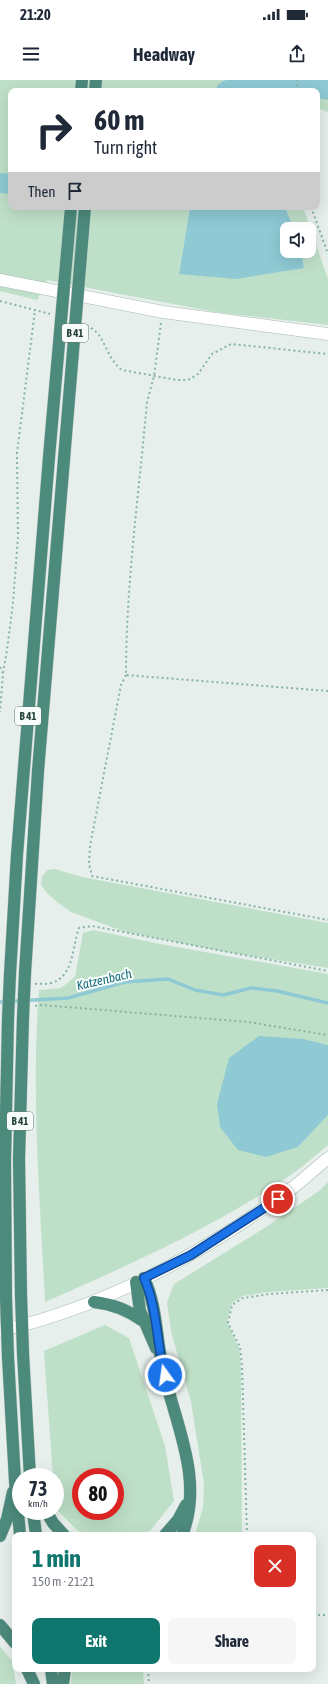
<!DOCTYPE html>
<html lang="en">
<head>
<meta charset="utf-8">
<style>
  :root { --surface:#fff; --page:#f6f6f7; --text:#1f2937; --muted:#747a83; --accent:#0f766e }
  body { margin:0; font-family:"Asap Condensed",sans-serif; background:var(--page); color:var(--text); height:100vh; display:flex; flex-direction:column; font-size:15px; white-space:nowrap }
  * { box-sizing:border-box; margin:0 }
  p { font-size:13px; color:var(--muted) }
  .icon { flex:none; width:22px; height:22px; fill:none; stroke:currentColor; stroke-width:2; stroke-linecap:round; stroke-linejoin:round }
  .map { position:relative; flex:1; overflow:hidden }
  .sheet { position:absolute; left:12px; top:1452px; width:304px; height:140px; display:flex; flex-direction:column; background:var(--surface); border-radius:8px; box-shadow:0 4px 16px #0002 }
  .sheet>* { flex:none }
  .top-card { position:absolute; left:8px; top:8px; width:312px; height:122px; border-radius:8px; box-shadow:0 4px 16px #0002; background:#fff; color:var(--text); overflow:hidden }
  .buttons { position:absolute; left:280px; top:142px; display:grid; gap:8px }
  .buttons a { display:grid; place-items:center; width:36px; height:36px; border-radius:8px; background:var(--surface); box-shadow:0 4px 16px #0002; font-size:20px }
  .speed { position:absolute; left:12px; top:1388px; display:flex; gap:8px; font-size:20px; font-weight:700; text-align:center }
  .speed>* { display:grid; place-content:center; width:52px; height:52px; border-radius:50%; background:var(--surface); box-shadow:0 4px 16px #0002; line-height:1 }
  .speed small { font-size:10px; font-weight:400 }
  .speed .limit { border:6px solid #d22; background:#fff; color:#111 }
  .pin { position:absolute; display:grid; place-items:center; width:34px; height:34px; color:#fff; margin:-17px; border:2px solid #fff; border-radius:50%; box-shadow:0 1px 4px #0007 }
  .me { position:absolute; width:44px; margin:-22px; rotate:346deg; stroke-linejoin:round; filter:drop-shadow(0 0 3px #0008) }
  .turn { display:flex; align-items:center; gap:14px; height:84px; padding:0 20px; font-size:18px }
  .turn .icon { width:52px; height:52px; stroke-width:2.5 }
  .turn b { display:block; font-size:28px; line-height:34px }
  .then { display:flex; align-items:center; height:38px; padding:0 20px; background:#0003; gap:8px; font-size:15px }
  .round { display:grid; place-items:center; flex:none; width:42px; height:42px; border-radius:8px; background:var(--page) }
  .head { display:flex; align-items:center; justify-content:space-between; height:68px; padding:0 20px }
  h1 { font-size:24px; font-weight:700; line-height:30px; color:var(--accent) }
  .primary-button { display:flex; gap:8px; margin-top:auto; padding:8px 20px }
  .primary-button a { flex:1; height:46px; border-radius:8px; background:var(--accent); color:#fff; font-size:16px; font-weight:700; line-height:46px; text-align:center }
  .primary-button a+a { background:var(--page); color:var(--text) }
  .status { display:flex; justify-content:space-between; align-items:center; height:28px; padding:0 20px; background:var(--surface); direction:ltr }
  .status svg { height:11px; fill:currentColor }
  header { display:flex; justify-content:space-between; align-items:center; height:52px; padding:0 20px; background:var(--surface); font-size:18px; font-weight:700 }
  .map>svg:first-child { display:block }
</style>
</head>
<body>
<div class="status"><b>21:20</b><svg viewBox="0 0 49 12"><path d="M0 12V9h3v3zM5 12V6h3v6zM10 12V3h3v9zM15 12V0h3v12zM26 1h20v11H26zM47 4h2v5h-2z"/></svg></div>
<header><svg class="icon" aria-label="menu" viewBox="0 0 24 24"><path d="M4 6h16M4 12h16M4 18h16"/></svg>Headway<svg class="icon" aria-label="share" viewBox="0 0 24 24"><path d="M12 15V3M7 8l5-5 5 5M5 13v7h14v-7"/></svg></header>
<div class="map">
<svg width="328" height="1604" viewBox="0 0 328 1604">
  <rect width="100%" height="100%" fill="#e6efeb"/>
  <path fill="#bfe0c8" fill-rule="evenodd" d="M0 0H328V32L317 28V11H11V127H190L179 193 304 188 301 171H309V149H294L285 127H303L328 199V245L215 232 47 200 37 220 0 211Z
    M55 789 82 797 328 843V888L226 872 125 852 71 832 57 822 47 813 41 805 42 797 47 790Z
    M93 850 160 864 328 894V965L303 959 298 1067 328 1035V1065C314 1077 300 1089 285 1099 210 1149 127 1186 45 1222 40 1118 31 1014 39 910L61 908 75 897 83 853Z
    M328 1102V1208L269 1212 243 1216 232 1223 227 1242 239 1268 241 1285 242 1455H195L203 1427 204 1404 191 1322 171 1251 167 1223 174 1204 263 1149 319 1111Z
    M105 1245 129 1258 165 1366 174 1421 150 1451 134 1455H92L78 1451 55 1428V1397H53L44 1271ZM81 1397H115V1431H81Z
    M0 1566 12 1581 16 1604H0Z
    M72 1589H143L144 1604H71Z"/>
  <path fill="#8ec9d4" d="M190 127H285L294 149H287V171H301L304 188 236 199 179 194Z
    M259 956 303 959 328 965V1035L298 1067 266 1077 238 1070 220 1047 217 1024 229 978Z"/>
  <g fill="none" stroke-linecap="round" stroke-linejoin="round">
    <path stroke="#8ec9d4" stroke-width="3.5" d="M0 922 68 918 125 902 168 899 195 910 223 915 251 908 277 911 328 923"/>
    <path stroke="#8ec9d4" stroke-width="20" d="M226 11 250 1 269 0 328 10
      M0 103 11 104"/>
    <defs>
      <path id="tertiary" d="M0 200 163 232 328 254"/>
      <path id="secondary" d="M0 1251C90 1230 174 1189 251 1137 264 1128 278 1119 291 1109 304 1099 316 1088 328 1078"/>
      <path id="trunk" d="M81 11 82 0
        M95 11 96 0
        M25 893 38 691 64 379
        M10 894 17 775 49 377
        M144 1198C156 1224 156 1251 161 1279 171 1336 206 1397 182 1455
        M136 1202 140 1231 156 1268
        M21 1215 19 1079 23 937
        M6 1218 5 1081 8 939
        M94 1222C113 1224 128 1230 143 1241
        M23 1273 30 1397
        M8 1277 15 1401 20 1455
        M33 1431 36 1455
        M46 1431 53 1443 64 1455
        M165 1455 178 1440 186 1425
        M0 1456 7 1439 13 1412
        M0 1545 15 1563
        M27 1589 34 1604
        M51 1589 53 1604
        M63 1604 65 1589"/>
    </defs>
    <use href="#tertiary" stroke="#a8b8b2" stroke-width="13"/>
    <use href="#secondary" stroke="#a4bbb3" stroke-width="13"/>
    <use href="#trunk" stroke="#c2cac8" stroke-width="13"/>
    <path stroke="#86b3a5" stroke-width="2" stroke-dasharray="2 3" stroke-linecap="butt" d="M296 11 298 0
      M311 127 328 174
      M0 221 50 234
      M161 243 154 296 147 322C139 413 126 504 126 595L328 611
      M87 245C91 248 96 251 99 255 107 267 110 281 122 290L177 300H188L198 294 212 274 231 264 328 274
      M0 587 3 593 0 632
      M3 593 7 570 13 523 18 457 17 373 35 230
      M126 595 121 605 90 766 89 784 92 796 328 840
      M35 904C40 903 46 905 51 903 74 897 72 867 79 848L92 846 328 891
      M35 926 42 925 248 942 328 955
      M247 1455 242 1285 240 1267 228 1243 232 1225 243 1218 269 1214 328 1210
      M313 1535H328
      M148 1589 149 1604"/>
    <use href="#tertiary" stroke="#fff" stroke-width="12"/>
    <use href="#secondary" stroke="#fff" stroke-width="12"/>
    <use href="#trunk" stroke="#4c8a7c" stroke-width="12"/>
    <defs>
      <path id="trunk-bridge" d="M49 377 71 127
        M64 379 85 127
        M23 937 25 893
        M8 939 10 894
        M21 1215 23 1273
        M6 1218 8 1277"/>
    </defs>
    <use href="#trunk-bridge" stroke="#c2cac8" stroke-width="13" stroke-linecap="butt"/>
    <use href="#trunk-bridge" stroke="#4c8a7c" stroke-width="12"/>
  </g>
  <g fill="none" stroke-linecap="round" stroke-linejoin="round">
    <defs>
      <path id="route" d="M165 1295C156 1263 158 1229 144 1198L191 1175 278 1119"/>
    </defs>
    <use href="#route" stroke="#114b97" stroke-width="10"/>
    <use href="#route" stroke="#1a73e8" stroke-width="7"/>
  </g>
  <g text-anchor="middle" stroke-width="4" stroke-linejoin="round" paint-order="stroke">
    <g fill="#f7fbf9" stroke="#637a73" stroke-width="1">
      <rect x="62" y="244" width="26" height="18" rx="3"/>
      <rect x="15" y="627" width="26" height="18" rx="3"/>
      <rect x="7" y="1032" width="26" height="18" rx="3"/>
    </g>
    <g font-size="11" font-weight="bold" fill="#24423a">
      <text x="75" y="257">B 41</text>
      <text x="28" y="640">B 41</text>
      <text x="20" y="1045">B 41</text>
    </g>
    <g font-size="13" font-style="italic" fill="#1c6f80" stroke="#f7fbf9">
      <text transform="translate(104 899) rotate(-13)" y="5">Katzenbach</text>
    </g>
  </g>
</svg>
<div class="buttons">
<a><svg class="icon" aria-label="sound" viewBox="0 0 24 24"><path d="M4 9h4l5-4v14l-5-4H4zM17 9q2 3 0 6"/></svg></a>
</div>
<div class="speed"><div>73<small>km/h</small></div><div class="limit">80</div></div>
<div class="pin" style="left:278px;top:1119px;background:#d93025"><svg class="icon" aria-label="arrive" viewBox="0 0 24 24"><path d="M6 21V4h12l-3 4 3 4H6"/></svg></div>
<svg class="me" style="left:165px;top:1295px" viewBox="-20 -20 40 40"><circle r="17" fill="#1a73e8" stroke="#fff" stroke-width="3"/><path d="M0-11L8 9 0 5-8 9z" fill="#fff"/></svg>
<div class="top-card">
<div class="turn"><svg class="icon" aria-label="right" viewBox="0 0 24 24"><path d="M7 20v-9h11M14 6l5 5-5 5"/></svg><div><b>60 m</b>Turn right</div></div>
<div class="then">Then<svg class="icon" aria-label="arrive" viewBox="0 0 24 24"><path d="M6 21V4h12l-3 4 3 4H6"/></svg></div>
</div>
<section class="sheet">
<div class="head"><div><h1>1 min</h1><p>150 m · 21:21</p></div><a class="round" style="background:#d93025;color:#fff"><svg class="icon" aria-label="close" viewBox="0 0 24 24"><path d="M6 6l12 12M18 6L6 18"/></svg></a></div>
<div class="primary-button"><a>Exit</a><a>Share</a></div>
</section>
</div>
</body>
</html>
